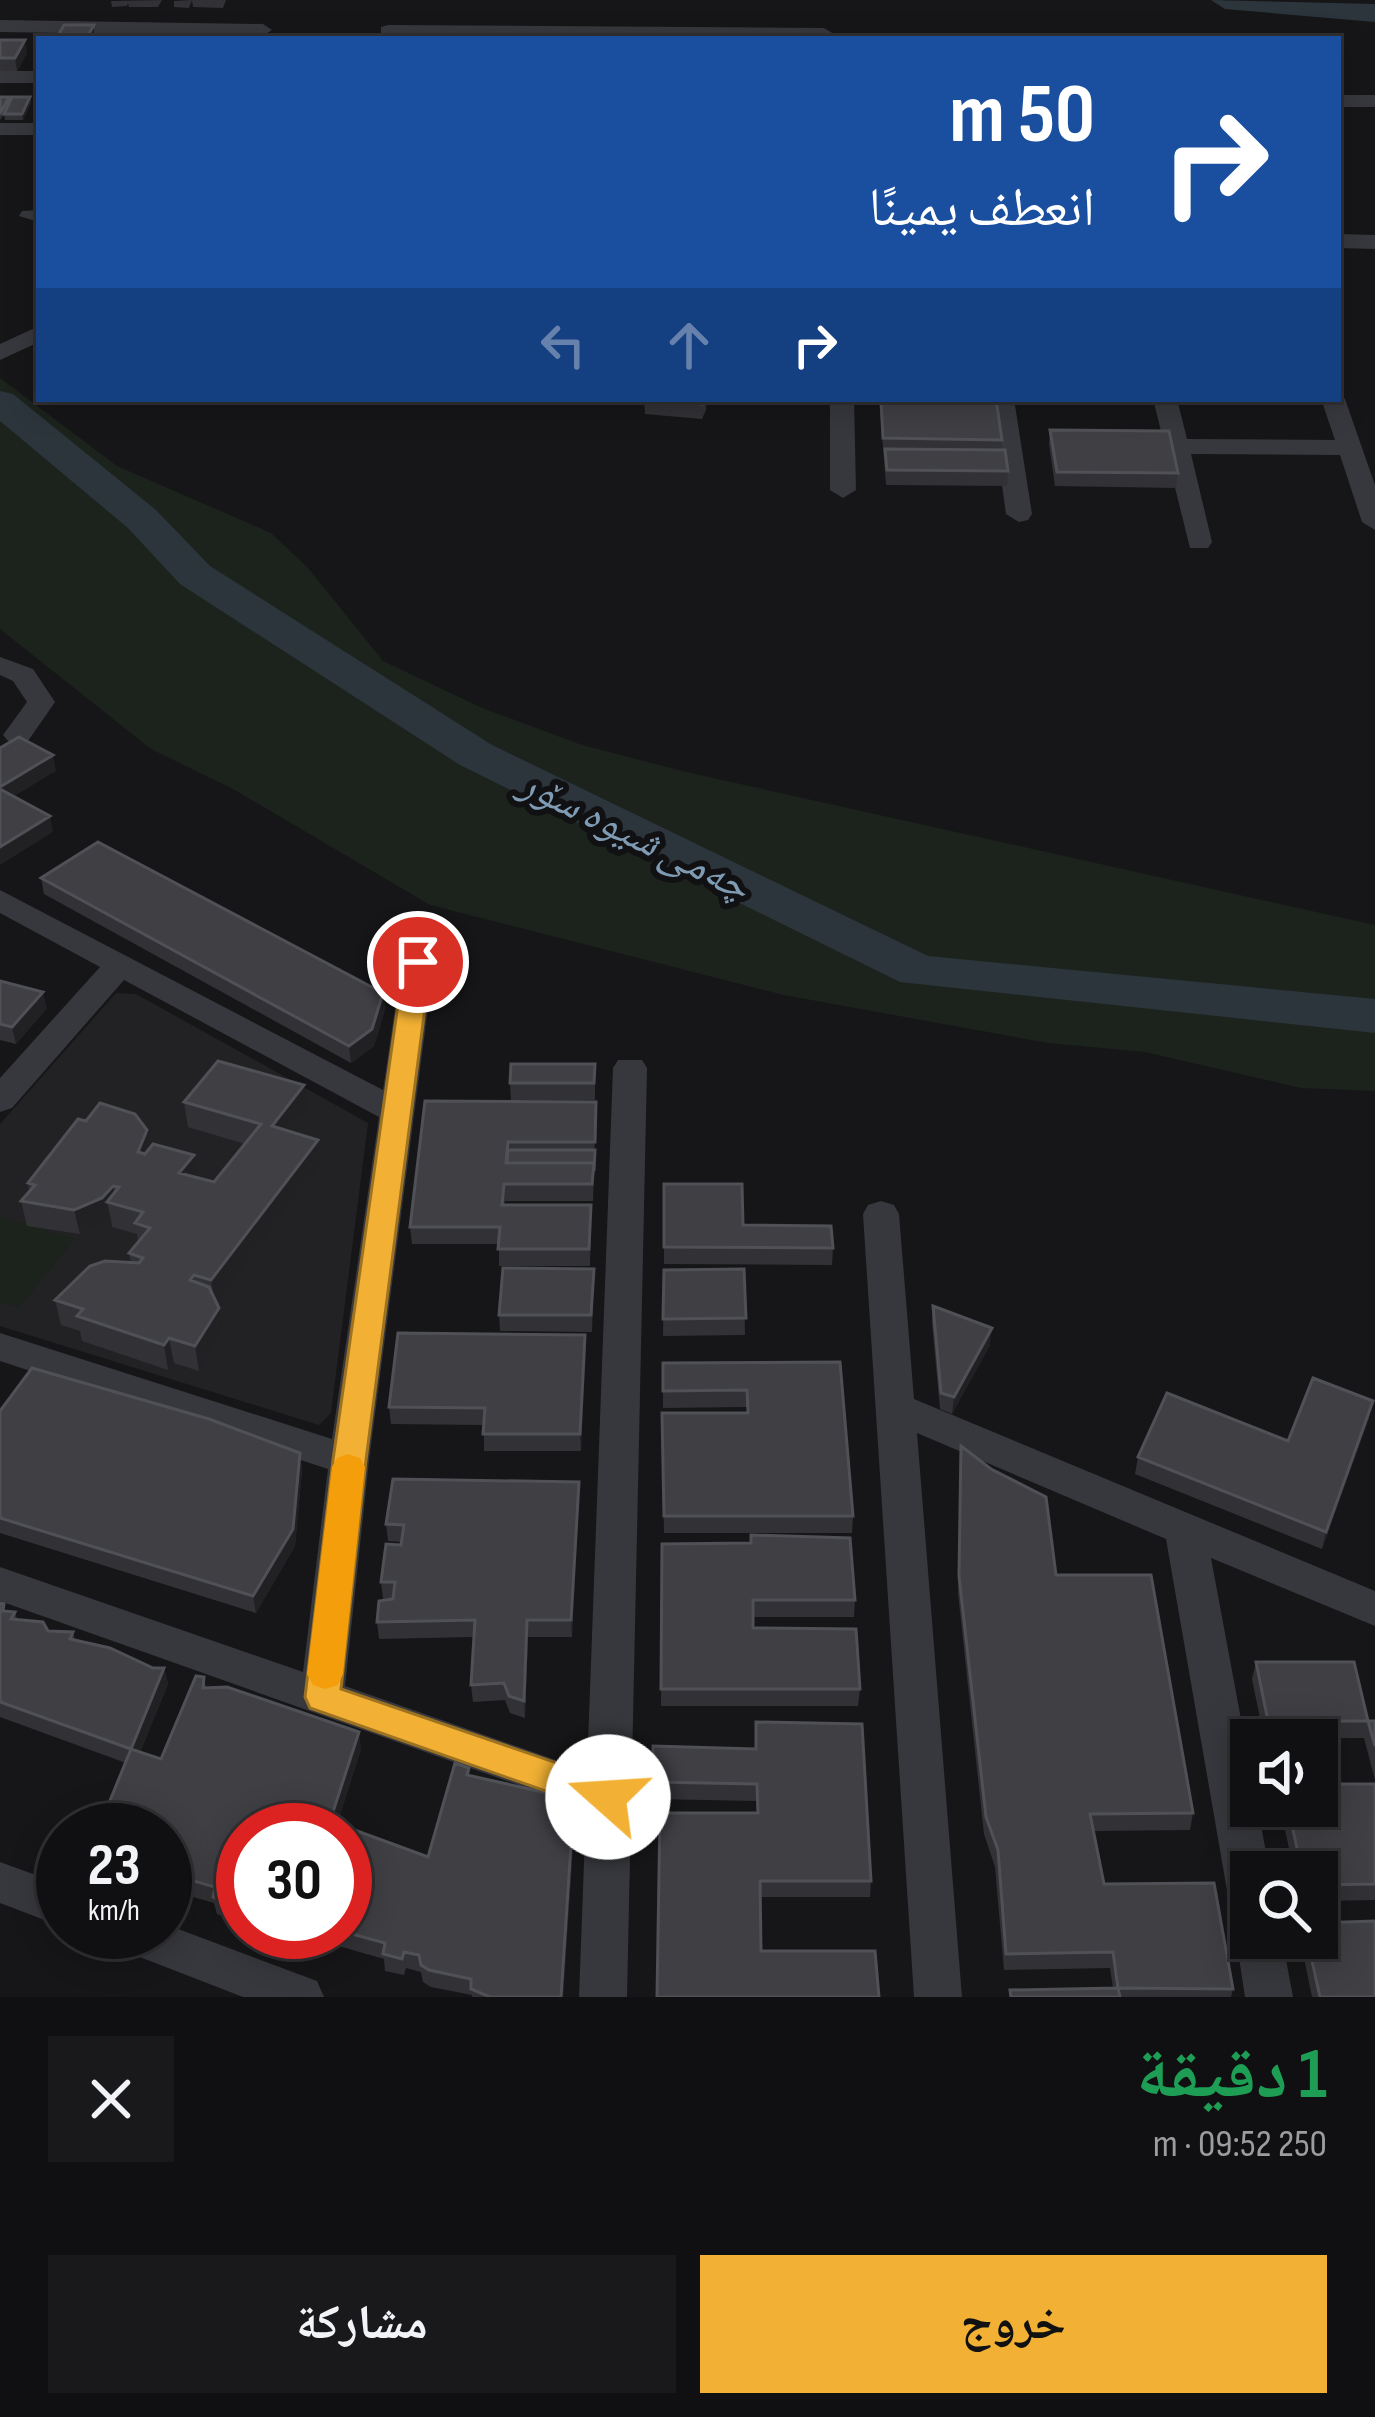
<!DOCTYPE html>
<html lang="ar">
<head>
<meta charset="utf-8">
<style>
  :root { --surface:#101012; --page:#19191b; --text:#f1f3f6; --muted:#9c9d9f; --line:#303032; --accent:#f2b134 }
  body { margin:0; font-family:"Sofia Sans Condensed","Noto Naskh Arabic",sans-serif; background:var(--page); color:var(--text); direction:rtl; height:100vh; display:flex; flex-direction:column; font-size:45px; white-space:nowrap }
  * { box-sizing:border-box; margin:0 }
  p { font-size:39px; color:var(--muted) }
  .icon { flex:none; width:66px; height:66px; fill:none; stroke:currentColor; stroke-width:2; stroke-linecap:round; stroke-linejoin:round }
  .map { position:relative; height:1997px; overflow:hidden; direction:ltr }
  .panel { display:flex; flex-direction:column; background:var(--surface); flex:1 }
  .panel>* { flex:none }
  .guide { position:absolute; left:36px; top:36px; width:1305px; height:366px; border-radius:0px; box-shadow:0 6px 30px #0003,0 0 0 3px var(--line); direction:rtl; background:#1a4fa0; color:#fff; overflow:hidden }
  .controls { position:absolute; left:1230px; top:1719px; display:grid; gap:24px }
  .controls a { display:grid; place-items:center; width:108px; height:108px; border-radius:0px; background:var(--surface); box-shadow:0 6px 30px #0003,0 0 0 3px var(--line); font-size:60px }
  .speed { position:absolute; left:36px; top:1803px; display:flex; gap:24px; font-size:60px; font-weight:700; text-align:center }
  .speed>* { display:grid; place-content:center; width:156px; height:156px; border-radius:50%; background:var(--surface); box-shadow:0 6px 30px #0003,0 0 0 3px var(--line); line-height:1 }
  .speed small { font-size:30px; font-weight:400 }
  .speed .limit { border:18px solid #d22; background:#fff; color:#111 }
  .pin { position:absolute; display:grid; place-items:center; width:102px; height:102px; color:#fff; margin:-51px; border:6px solid #fff; border-radius:50%; box-shadow:0 3px 12px #0007 }
  .me { position:absolute; width:132px; margin:-66px; rotate:289deg; stroke-linejoin:round; filter:drop-shadow(0 0 9px #0008) }
  .turn { display:flex; align-items:center; gap:42px; height:252px; padding:0 48px; font-size:54px }
  .turn .icon { width:156px; height:156px; stroke-width:2.5 }
  .turn b { display:block; font-size:84px; line-height:102px }
  .lanes { display:flex; align-items:center; height:114px; padding:0 48px; background:#0003; justify-content:center; gap:60px; direction:ltr }
  .lanes .off { opacity:.35 }
  .round { display:grid; place-items:center; flex:none; width:126px; height:126px; border-radius:0px; background:var(--page) }
  .headline { display:flex; align-items:center; justify-content:space-between; height:204px; padding:0 48px }
  h1 { font-size:72px; font-weight:700; line-height:90px; color:#1e9e55 }
  .button { display:flex; gap:24px; margin-top:auto; padding:24px 48px }
  .button a { flex:1; height:138px; border-radius:0px; background:var(--accent); color:#111; font-size:48px; font-weight:700; line-height:138px; text-align:center }
  .button a+a { background:var(--page); color:var(--text) }
  .map>svg:first-child { display:block }
</style>
</head>
<body>
<div class="map">
<svg width="1375" height="1997" viewBox="0 0 1375 1997">
  <rect width="100%" height="100%" fill="#161618"/>
  <path fill="#222225" d="M116 993 136 994 368 1123 331 1413 319 1425 0 1326V1124Z"/>
  <path fill="#1c231d" d="M0 378 117 466 271 533 308 568 383 661 482 708 582 745 686 772 1375 925V1091L1301 1088 1145 1052 1048 1043 784 995 430 905 233 789 151 749 0 629Z
    M0 1216 75 1239 19 1308 0 1302Z"/>
  <g fill="none" stroke-linecap="round" stroke-linejoin="round">
    <path fill="#2c353c" fill-rule="evenodd" d="M1211 0 1375 4V22L1225 9Z
      M0 391 13 394 156 510 210 566 492 745 928 956 1375 999V1033L900 982 460 765 180 584 128 528 0 421Z"/>
    <path fill="#37383d" fill-rule="evenodd" d="M0 20 263 24 272 30 263 36 0 32Z
      M388 25 824 28 834 34 827 39 381 35V27Z
      M0 71H39V83H0Z
      M1338 95H1375V107H1338Z
      M0 123H39V135H0Z
      M39 210V222L19 216 22 211Z
      M1338 234 1375 235V249L1338 248Z
      M39 326V342L0 360V344Z
      M1338 393 1345 399 1375 485V530L1362 522 1340 455 1191 454 1212 542 1208 548H1190L1153 399H1177L1187 439 1335 440 1321 399H1338Z
      M830 399H854L856 490 843 498 830 490Z
      M990 399H1014L1032 514 1028 520 1019 522 1006 514Z
      M0 657 33 669 55 702 28 741H8L3 735 27 702 13 681 0 675Z
      M0 890 383 1090 402 962 407 955H429L434 962 369 1460 345 1686 587 1771 613 1068 618 1060H642L647 1068 627 1997H579L586 1809 0 1601V1567L303 1672 328 1469 0 1361V1333L332 1439 379 1117 124 980 12 1108 0 1112V1078L100 967 0 913Z
      M881 1201 894 1205 899 1214 914 1399 1375 1591V1626L1211 1558 1251 1773V1806H1257L1270 1872H1251V1917L1235 1911 1228 1896 1166 1539 917 1433 962 1997H914L863 1214 868 1205Z
      M0 1862 63 1885V1927L0 1903Z
      M1251 1920V1938H1282L1293 1997H1245L1236 1938 1243 1923Z
      M165 1924 317 1981 324 1997H243L114 1947 107 1932H165Z"/>
  </g>
  <path fill="#323236" d="M162 0 158 7H129L128 3 127 6 112 7 111 1Z
    M192 0 189 8 174 7V1Z
    M192 0H226L223 8 193 7Z
    M0 40 27 53 17 71H0Z
    M0 97H9L10 103 30 97 31 103 23 120H5L4 114 0 120Z
    M644 399H706V410L702 419 645 414Z
    M879 399H996L1002 440 1001 450 1008 471 1007 486 886 485Z
    M1050 430 1178 473 1176 488 1055 486 1049 444Z
    M41 878 383 993 385 1009 374 1046 351 1063 44 894Z
    M0 981 47 1008 16 1044 0 1040Z
    M595 1064V1100H511L510 1083Z
    M425 1101 596 1102 593 1201H505L504 1205 591 1222 590 1266H499V1244H412L410 1227Z
    M184 1102 307 1110 290 1132 318 1140 321 1165 216 1303 223 1333 199 1371 174 1363 168 1370 82 1341 80 1331 61 1325 55 1300 131 1263 129 1253 138 1242 137 1234 112 1227 111 1219 107 1223 80 1234 27 1226 21 1201 29 1191 28 1183 150 1148 197 1178 214 1182 245 1144 188 1127Z
    M664 1184 743 1225 833 1248 832 1265 664 1264Z
    M594 1269 592 1332 500 1331 499 1315Z
    M744 1269 745 1335 663 1336 664 1270Z
    M933 1306 990 1345 952 1414 940 1409 932 1323Z
    M585 1335 581 1451H484V1425L391 1424 389 1407Z
    M840 1362 853 1516 852 1533H664L662 1413H747V1407L663 1408V1363Z
    M0 1411 300 1453 302 1470 295 1546 256 1613 0 1533Z
    M1369 1418 1322 1549 1135 1474 1138 1457 1288 1441Z
    M961 1446 1056 1575 1193 1813 1190 1830 1094 1831 1104 1884 1233 1989 1231 1997H1009L1010 1990 1113 1988 1110 1968 1004 1970 995 1867 984 1834 958 1593Z
    M579 1482 572 1637H528L525 1718 510 1713 505 1700 473 1702 471 1685 474 1637 379 1639 377 1622 393 1599H383L381 1582 401 1542 388 1541 386 1524Z
    M662 1544 855 1600 854 1617H753V1628L860 1689 858 1706H661Z
    M0 1603 6 1612H15L17 1619 48 1631 73 1632 75 1640 153 1668H164L168 1684 140 1752 161 1759 204 1677 206 1688 361 1749 337 1824 428 1857 469 1776 575 1816 563 1997H472V1995L431 1987 423 1982 421 1972 406 1968 404 1975 385 1971 384 1959 290 1932H345L243 1830V1911L230 1909 226 1918 217 1914 214 1903 176 1892 174 1881 170 1878 167 1888H165V1830L126 1763 0 1717Z
    M1256 1662 1368 1721H1375V1780L1364 1738H1264L1252 1679Z
    M653 1746 755 1749 871 1881 870 1897H760L657 1997 757 1813 756 1801 653 1799Z
    M1375 1784V1900L1317 1901V1872H1294L1280 1806H1317Z
    M1300 1938H1317L1375 1997H1312Z"/>
  <path fill="#212124" d="M94 25V39H86Z
    M25 40 27 53 17 71 15 58Z
    M30 97 31 103 23 120 22 114Z
    M53 755 56 771 1 804 0 787Z
    M50 816 53 832 0 865V847Z
    M43 992 47 1008 16 1044 12 1027Z
    M383 993 385 1009 374 1046 351 1063 349 1046Z
    M304 1085 307 1110 275 1151 272 1126Z
    M147 1130 151 1155 138 1152Z
    M318 1140 321 1165 215 1305 211 1280Z
    M194 1155 198 1180 179 1173Z
    M113 1186 117 1205 107 1202 111 1219 107 1223 80 1234 74 1210Z
    M219 1308 223 1333 199 1371 195 1346Z
    M992 1328 990 1345 952 1414 954 1397Z
    M585 1335 586 1352 581 1451 580 1434Z
    M169 1338 174 1363 168 1370 164 1345Z
    M1373 1401 1369 1418 1322 1549 1326 1532Z
    M300 1453 302 1470 295 1546 256 1613 253 1596Z
    M579 1482V1499L572 1637 571 1620Z
    M527 1620 528 1637 525 1718 524 1701Z
    M164 1668 168 1684 135 1766 131 1749Z
    M359 1732 361 1749 335 1830 330 1821Z
    M574 1799 575 1816 563 1997H561Z
    M166 1861 170 1878 167 1888 165 1881Z
    M227 1892 230 1909 226 1918 223 1902Z"/>
  <path fill="#3f3f44" stroke="#4f5156" stroke-width="3" d="M64 25H94L86 39H56Z
    M0 40H25L15 58H0Z
    M0 97H9L0 114Z
    M12 97H30L22 114H4Z
    M644 399H704L703 404Z
    M881 399H996L1002 440 883 438Z
    M1050 430 1169 431 1178 473 1057 472Z
    M885 449 1005 450 1008 471 887 470Z
    M19 737 53 755 0 787V748Z
    M0 789 50 816 0 847Z
    M98 842 383 993 372 1029 349 1046 41 878Z
    M0 981 43 992 12 1027 0 1024Z
    M218 1061 304 1085 272 1126 318 1140 211 1280 194 1275 190 1280 209 1287 219 1308 195 1346 169 1338 164 1345 77 1316 83 1309 55 1300 90 1266 105 1261 139 1263 143 1258 129 1253 150 1228 135 1223 143 1212 107 1202 119 1187 113 1186 102 1198 74 1210 21 1201 35 1185 28 1183 78 1119 86 1121 100 1103 135 1114 147 1130 138 1152 145 1154 153 1144 194 1155 179 1173 214 1182 261 1124 184 1102Z
    M511 1064H595L594 1083H510Z
    M425 1101 596 1102 595 1142H508L506 1163H594L592 1184H504L502 1205H591L589 1249H498L500 1227H410Z
    M508 1150H595L594 1171V1163H507Z
    M664 1184H742L743 1225 831 1226 833 1248 664 1247Z
    M503 1268 594 1269 591 1315H499Z
    M744 1269 746 1318 663 1319 664 1270Z
    M933 1306 992 1328 954 1397 941 1393Z
    M398 1333 585 1335 580 1434H483L485 1408 389 1407Z
    M840 1362 853 1516H664L662 1413H748L747 1390 663 1391V1363Z
    M32 1368 209 1419 300 1453 293 1529 253 1596 0 1518V1411Z
    M1313 1378 1373 1401 1326 1532 1138 1457 1167 1393 1288 1441Z
    M961 1446 991 1469 1046 1497 1056 1575H1151L1193 1813 1090 1814 1104 1884 1214 1883 1233 1989 1118 1988 1120 1997H1011L1010 1990 1118 1988 1113 1952 1006 1954 998 1850 986 1817 959 1576Z
    M393 1479 579 1482 571 1620H527L524 1701 509 1696 504 1683 471 1685 475 1620 377 1622 379 1601 393 1599 395 1582H381L386 1544 401 1545 404 1525 386 1524Z
    M751 1535 850 1538 855 1600H753V1628L856 1629 860 1689H661L662 1544 751 1543Z
    M0 1603 4 1604 3 1611 15 1612 11 1619 43 1622 48 1631 73 1632 70 1639 110 1648 153 1668H164L131 1749 0 1702Z
    M1256 1662H1354L1368 1721H1375V1746L1368 1721H1268Z
    M196 1676 204 1677 203 1688 227 1687 359 1732 330 1821 428 1857 455 1763 469 1768 467 1775 574 1799 561 1997H490L471 1989V1979L429 1970 421 1965 419 1955 404 1952 402 1959 383 1954 385 1943 345 1932V1830H243V1895L227 1892 223 1902 213 1897 215 1887 173 1875 175 1868 166 1861 165 1865V1830H98L131 1749 161 1759Z
    M756 1722 862 1724 871 1881H760L761 1951H875L879 1997H657L660 1813H758L757 1784 653 1782V1746L756 1749Z
    M1317 1784H1375V1884L1317 1885V1872H1302L1288 1806H1317Z
    M1375 1921V1997H1320L1307 1938H1317V1923Z"/>
  <path fill="#f2b134" stroke="#9d7322" stroke-width="3" d="M418 954 431 962 366 1460 341 1689 621 1785 627 1797 621 1808 608 1813 310 1708 305 1697 333 1460 404 962Z"/>
  <path fill="#f59e0b" d="M348 1454 360 1458 365 1467 343 1674 338 1685 325 1689 313 1685 307 1674 332 1467 337 1458Z"/>
  <g text-anchor="middle" stroke-width="12" stroke-linejoin="round" paint-order="stroke">
    <g font-size="42" font-style="italic" fill="#7f9bb3" stroke="#111113">
      <text transform="translate(636 833) rotate(26)" y="15">چەمی شیوە سۆر</text>
    </g>
  </g>
</svg>
<div class="controls">
<a><svg class="icon" aria-label="sound" viewBox="0 0 24 24"><path d="M4 9h4l5-4v14l-5-4H4zM17 9q2 3 0 6"/></svg></a>
<a><svg class="icon" aria-label="search" viewBox="0 0 24 24"><circle cx="10" cy="10" r="6"/><path d="M15 15l6 6"/></svg></a>
</div>
<div class="speed"><div>23<small>km/h</small></div><div class="limit">30</div></div>
<div class="pin" style="left:418px;top:962px;background:#d93025"><svg class="icon" aria-label="arrive" viewBox="0 0 24 24"><path d="M6 21V4h12l-3 4 3 4H6"/></svg></div>
<svg class="me" style="left:608px;top:1797px" viewBox="-20 -20 40 40"><circle r="19" fill="#fff"/><path d="M0-13L10 11 0 6-10 11z" fill="#f2b134"/></svg>
<div class="guide">
<div class="turn"><svg class="icon" aria-label="right" viewBox="0 0 24 24"><path d="M7 20v-9h11M14 6l5 5-5 5"/></svg><div><b>50 m</b>انعطف يمينًا</div></div>
<div class="lanes"><svg class="icon off" aria-label="left" viewBox="0 0 24 24"><path d="M17 20v-9H6M10 6l-5 5 5 5"/></svg><svg class="icon off" aria-label="ahead" viewBox="0 0 24 24"><path d="M12 20V5M6 11l6-6 6 6"/></svg><svg class="icon" aria-label="right" viewBox="0 0 24 24"><path d="M7 20v-9h11M14 6l5 5-5 5"/></svg></div>
</div>
</div>
<section class="panel">
<div class="headline"><div><h1>1 دقيقة</h1><p>250 m · 09:52</p></div><a class="round"><svg class="icon" aria-label="close" viewBox="0 0 24 24"><path d="M6 6l12 12M18 6L6 18"/></svg></a></div>
<div class="button"><a>خروج</a><a>مشاركة</a></div>
</section>
</body>
</html>
